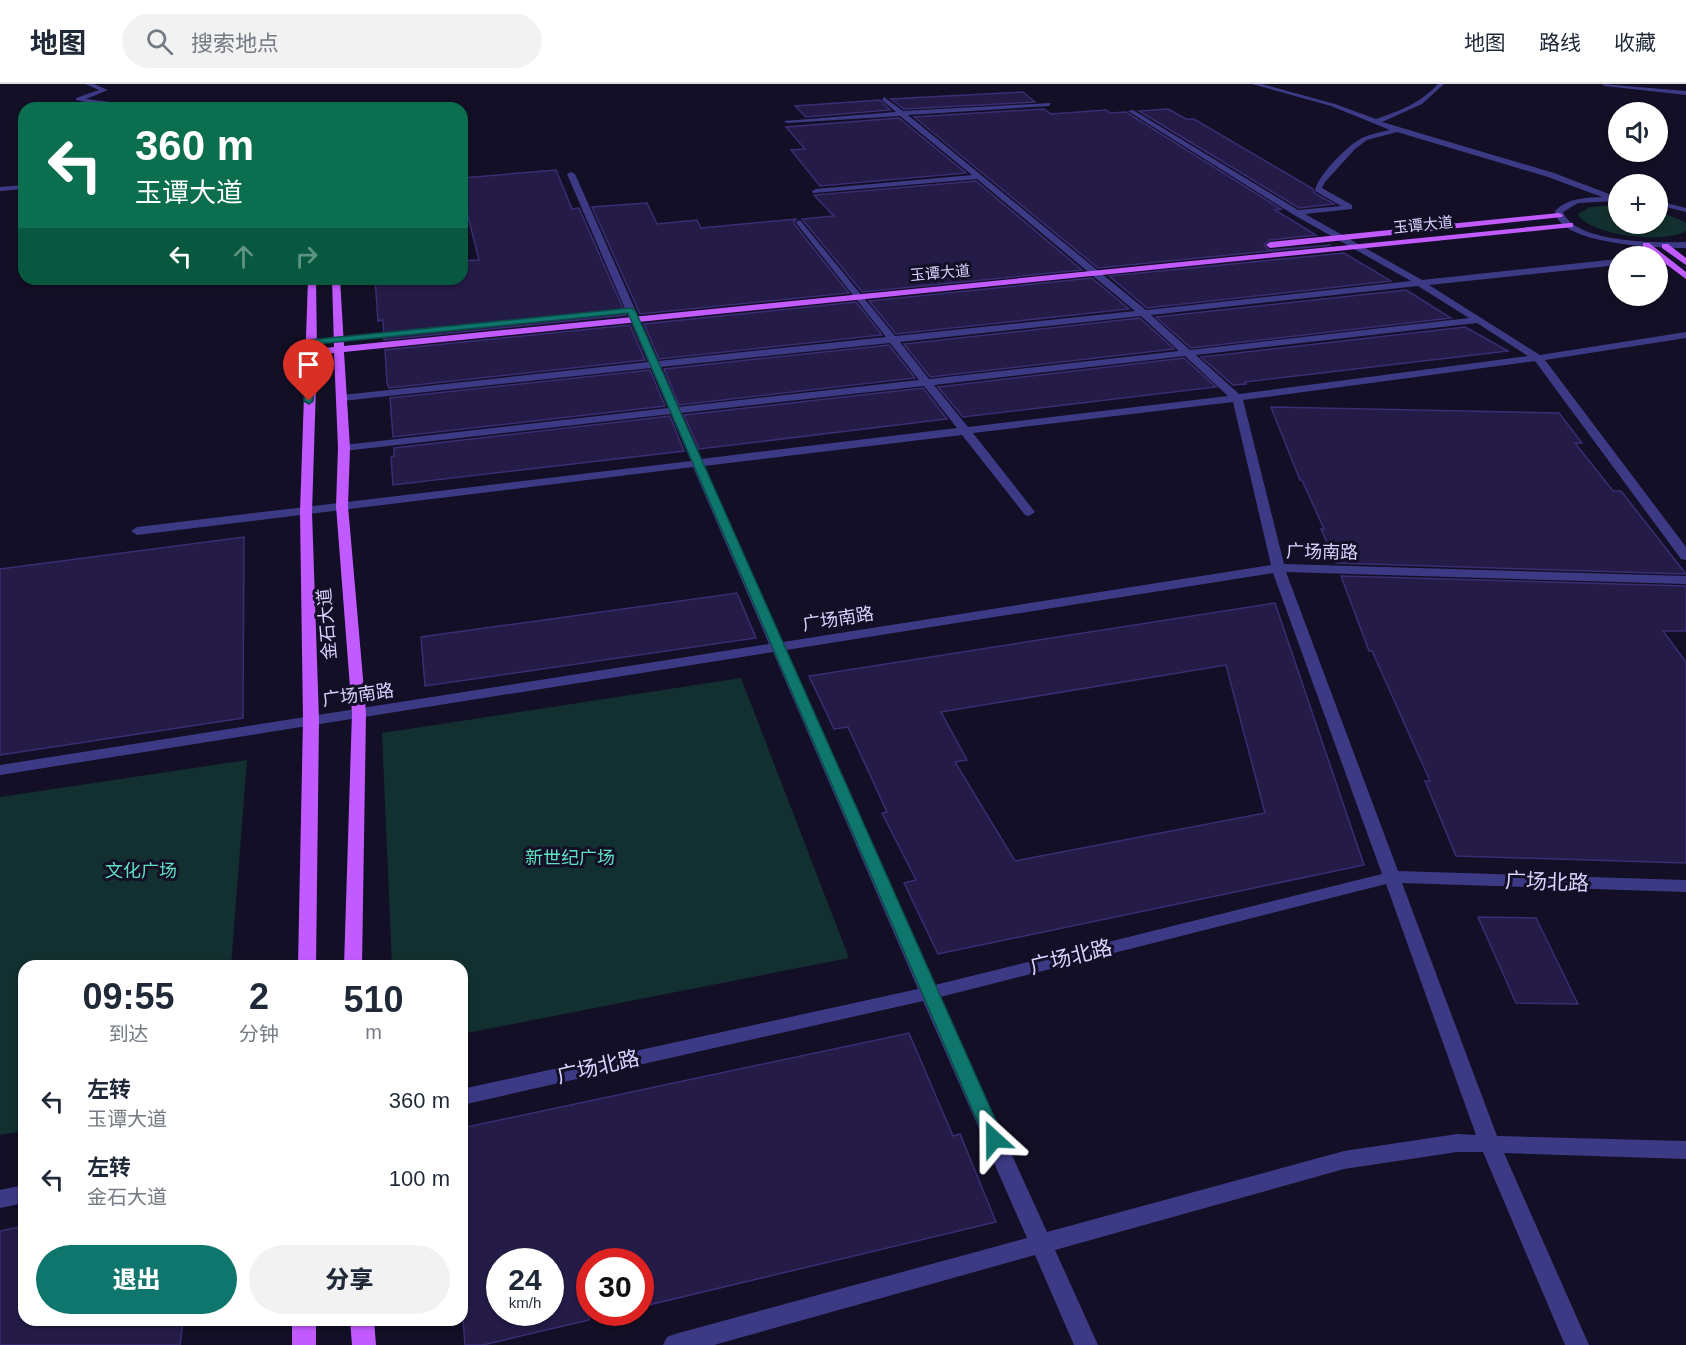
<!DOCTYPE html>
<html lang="zh">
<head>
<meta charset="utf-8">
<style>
  :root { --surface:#fff; --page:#f2f2f3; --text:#1f2937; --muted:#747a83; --line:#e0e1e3; --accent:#0f766e }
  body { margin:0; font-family:Arial,"Noto Sans SC",sans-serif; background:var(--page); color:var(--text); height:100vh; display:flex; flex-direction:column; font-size:22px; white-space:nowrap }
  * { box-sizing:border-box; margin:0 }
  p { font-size:20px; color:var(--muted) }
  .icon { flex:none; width:33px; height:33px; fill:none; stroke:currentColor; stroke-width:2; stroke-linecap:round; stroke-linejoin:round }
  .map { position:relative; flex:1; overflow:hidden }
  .side { position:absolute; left:18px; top:876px; width:450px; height:366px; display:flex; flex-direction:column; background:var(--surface); border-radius:18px; box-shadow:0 2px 4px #0004 }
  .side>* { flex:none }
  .banner { position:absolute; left:18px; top:18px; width:450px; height:183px; border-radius:18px; box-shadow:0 2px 4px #0004; background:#0b6e4f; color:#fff; overflow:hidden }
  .controls { position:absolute; left:1608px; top:18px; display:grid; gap:12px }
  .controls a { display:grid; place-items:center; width:60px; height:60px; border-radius:50%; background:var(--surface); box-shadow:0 2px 4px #0004; font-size:30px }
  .speed { position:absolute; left:486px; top:1164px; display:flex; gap:12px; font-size:30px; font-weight:700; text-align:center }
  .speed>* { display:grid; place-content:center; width:78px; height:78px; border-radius:50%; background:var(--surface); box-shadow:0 2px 4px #0004; line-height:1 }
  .speed small { font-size:15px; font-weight:400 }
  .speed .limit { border:9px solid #d22; background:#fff; color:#111 }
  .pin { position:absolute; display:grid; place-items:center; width:51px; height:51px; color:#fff; margin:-62px -26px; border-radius:50% 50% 50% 0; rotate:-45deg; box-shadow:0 0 6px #0007 }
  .pin .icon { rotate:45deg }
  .me { position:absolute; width:66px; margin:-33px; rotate:336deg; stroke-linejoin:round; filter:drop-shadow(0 0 4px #0008) }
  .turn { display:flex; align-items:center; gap:21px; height:126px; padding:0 18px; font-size:27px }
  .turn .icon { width:78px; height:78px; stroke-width:2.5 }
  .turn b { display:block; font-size:42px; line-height:51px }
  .lanes { display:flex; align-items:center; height:57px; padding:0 18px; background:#0003; justify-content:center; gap:30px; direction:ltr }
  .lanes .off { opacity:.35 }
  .eta { display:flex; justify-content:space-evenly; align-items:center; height:102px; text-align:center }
  .eta b { font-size:36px; font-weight:800; line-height:42px }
  .action { display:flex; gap:12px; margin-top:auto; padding:12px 18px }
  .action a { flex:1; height:69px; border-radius:36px; background:var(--accent); color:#fff; font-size:24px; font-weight:800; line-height:69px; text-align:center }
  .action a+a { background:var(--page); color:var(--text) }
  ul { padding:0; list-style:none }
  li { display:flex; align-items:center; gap:18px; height:78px; padding:0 18px }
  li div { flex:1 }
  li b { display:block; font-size:22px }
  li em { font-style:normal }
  header { display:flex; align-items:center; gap:36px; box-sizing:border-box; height:84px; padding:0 30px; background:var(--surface); border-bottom:2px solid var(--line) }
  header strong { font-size:28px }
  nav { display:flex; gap:33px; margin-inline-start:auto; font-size:21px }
  .search { width:420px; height:54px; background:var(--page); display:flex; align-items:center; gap:15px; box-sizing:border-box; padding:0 21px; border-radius:33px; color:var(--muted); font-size:22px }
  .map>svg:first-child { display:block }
</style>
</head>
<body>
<header>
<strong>地图</strong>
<div class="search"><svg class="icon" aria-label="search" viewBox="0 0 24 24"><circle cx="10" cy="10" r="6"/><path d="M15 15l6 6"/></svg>搜索地点</div>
<nav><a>地图</a><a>路线</a><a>收藏</a></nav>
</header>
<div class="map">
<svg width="1686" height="1261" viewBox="0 0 1686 1261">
  <rect width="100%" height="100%" fill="#130f26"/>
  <path fill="#12302f" d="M1618 121V140H1658V127L1683 137 1686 139V147C1664 160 1597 152 1579 133L1578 130 1590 123Z
    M741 594 849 874 462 950V882H392L382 649Z
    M247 676 231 882H24V1047L0 1051V713Z"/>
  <path fill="#241b47" stroke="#3b2d73" stroke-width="1.5" fill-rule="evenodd" d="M1023 8 1035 18 904 25 891 15Z
    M880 16 890 26 806 33 795 22Z
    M1044 25 1051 30 1106 26 1110 29 1126 28 1281 125 1275 126 1316 151 1270 156 1264 161 1269 166 1331 161 1098 184 914 33Z
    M1168 25 1186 35H1194L1313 105 1314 109 1334 120 1299 124 1139 27Z
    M899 34 966 89 820 102 791 66 805 65 786 43Z
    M556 86 572 125 579 124 626 231 384 256 383 236 378 237 375 195H462V177L479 176 466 124H462V94Z
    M976 97 1082 186 862 208 802 135 834 132 814 111Z
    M647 119 657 140 697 136 701 144 797 135 794 137 795 141 849 209 640 230 592 123Z
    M1344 169 1391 197 1147 224 1109 192Z
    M1092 194 1129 225 896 250 869 217Z
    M1406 206 1451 234 1191 264 1156 233Z
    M856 218 882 251 659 275 644 240Z
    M1140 234 1174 265 930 293 904 260Z
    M630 241 645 276 389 304 387 299 385 266Z
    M1465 243 1508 267 1245 298 1246 300 1233 301 1201 273Z
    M889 261 915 294 679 321 664 285Z
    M1184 274 1216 303 963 333 938 303Z
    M650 286 665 322 393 353 390 314Z
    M923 304 947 335 699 365 684 331Z
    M1271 323 1559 329 1582 359H1575L1613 407H1621L1686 490 1336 479 1321 445H1324L1302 396H1300Z
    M670 332 684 367 393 401 391 373 394 372V364Z
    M244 453 243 634 0 671V485Z
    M1341 492 1686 502V547H1663L1686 578V779L1456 772 1425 697H1430L1372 567H1369Z
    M737 509 756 554 425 602 421 553Z
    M1275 519 1364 781 938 870 904 799 916 796 882 729 887 728 848 643 834 645 809 592ZM1226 581 1265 729 1015 777 955 678 967 676 941 628Z
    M1478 833 1536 834 1578 920 1516 919Z
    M909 949 953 1052 960 1050 996 1138 640 1223V1178H590L589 1236 483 1261H465L462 1220V1044ZM500 1178H550V1228H500Z
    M24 1142V1236H183L180 1261H0V1147Z"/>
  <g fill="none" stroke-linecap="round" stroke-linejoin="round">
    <path fill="#3d3a85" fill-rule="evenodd" d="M85 0H94L108 6 86 15 158 24 104 22 76 16V14L99 6Z
      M1252 0H1262L1335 20 1376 35C1399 27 1421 19 1438 0H1444L1422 20 1382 38 1554 89 1617 113V117H1614L1578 119 1563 128C1575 159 1657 159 1686 158V164C1661 164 1558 161 1555 127 1568 114 1584 114 1602 113L1548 93 1397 48 1367 56 1355 65 1325 98 1322 104 1352 121V125L1305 130 1422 196 1618 175V181L1429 201 1540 271 1686 248V254L1545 276 1686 463V476L1681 475 1535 277 1243 316 1284 480 1686 492V500L1286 488 1398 787 1686 796V808L1402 799 1497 1052 1686 1057V1075L1504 1069 1589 1261H1565L1483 1068H1457L1344 1085 1055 1166 1098 1261H1074L1035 1171 714 1261H663L667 1253 675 1250 1027 1154 923 917 462 1021V1005L918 905 773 568 0 691V681L769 560 693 383 137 451 131 447 137 443 691 377 671 330 344 367 338 364 344 361 668 324 651 284 342 317 337 314 342 311 648 278 567 90 571 88 575 90 658 277 886 253 797 140 796 138 800 136 895 252 1135 227 977 95 813 109 812 107 816 105 972 91 900 32 787 39 784 37 896 28 882 16 884 13 903 27 1051 19 1049 22 908 31 1146 226 1411 197 1294 131 1128 27 1133 26 1298 126 1341 122 1315 107C1316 93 1349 60 1362 54 1371 50 1381 48 1390 46L1331 22ZM1418 202 1469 234 1190 266 1151 231ZM1141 232 1179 267 929 295 900 258ZM1477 239 1528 272 1239 310 1196 271ZM890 259 919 296 678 323 661 283ZM1185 272 1228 312 968 343 934 301ZM924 302 957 344 701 375 681 329ZM1233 318 1271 481 783 558 704 382 962 351 1025 431 1029 432 1035 428 973 349ZM1273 489 1382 790 935 901 786 566ZM1386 800 1476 1051 1457 1050 1344 1067 1047 1148 940 913Z
      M1602 0 1686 7V11L1605 2Z
      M24 101V105L0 107V103Z
      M1658 117 1686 124V128L1658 121Z
      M24 1101V1119L0 1124V1106Z"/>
    <path fill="#c25bff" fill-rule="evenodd" d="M1559 129 1563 131 1562 133 1270 164 1266 161 1270 158Z
      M1570 139H1573V143L344 268 350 364 348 422 366 629 362 882H344L352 629 336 422 338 364 334 269 317 271 312 428 319 636 316 882H298L303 636 300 428 308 195H316L317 265 334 263 332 195H340L344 262Z
      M1643 159H1649L1686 188V195L1643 163Z
      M1662 160H1668L1686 174V181L1662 164Z
      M292 1236H316V1261H292Z
      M350 1236H374L376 1261H352Z"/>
  </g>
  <path fill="#0f766e" stroke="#0a4d48" stroke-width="1.5" d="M631 224 635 226 1004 1055 1001 1060 994 1063 987 1060 985 1055 628 229 317 260 313 317 309 320 304 317 309 256Z"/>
  <g text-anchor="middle" stroke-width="6" stroke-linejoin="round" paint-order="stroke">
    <g font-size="15" fill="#d9d4ff" stroke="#130f26">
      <text transform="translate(1423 141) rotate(-6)" y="5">玉谭大道</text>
      <text transform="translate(940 189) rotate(-5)" y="5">玉谭大道</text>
    </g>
    <g font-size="18" fill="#d9d4ff" stroke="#130f26">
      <text transform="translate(1322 468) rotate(1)" y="6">广场南路</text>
      <text transform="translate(838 535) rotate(-9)" y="6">广场南路</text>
      <text transform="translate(327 540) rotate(-95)" y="6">金石大道</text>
      <text transform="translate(358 611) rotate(-8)" y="6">广场南路</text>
    </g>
    <g font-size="18" fill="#5fe0c0" stroke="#130f26">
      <text x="570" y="780">新世纪广场</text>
      <text x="141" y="793">文化广场</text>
    </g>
    <g font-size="21" fill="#d9d4ff" stroke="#130f26">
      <text transform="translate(1547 798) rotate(2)" y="7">广场北路</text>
      <text transform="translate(1071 873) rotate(-14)" y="7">广场北路</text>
      <text transform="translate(598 983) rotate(-13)" y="7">广场北路</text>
    </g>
  </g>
</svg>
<div class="controls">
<a><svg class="icon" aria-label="sound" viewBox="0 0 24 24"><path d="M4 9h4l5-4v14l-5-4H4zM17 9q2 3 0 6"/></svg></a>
<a>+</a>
<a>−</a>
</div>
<div class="speed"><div>24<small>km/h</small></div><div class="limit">30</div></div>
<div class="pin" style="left:309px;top:317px;background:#d93025"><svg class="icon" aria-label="arrive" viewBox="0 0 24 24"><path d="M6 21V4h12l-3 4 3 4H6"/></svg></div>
<svg class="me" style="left:994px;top:1055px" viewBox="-20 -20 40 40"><path d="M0-17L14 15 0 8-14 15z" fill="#0f766e" stroke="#fff" stroke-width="4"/></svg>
<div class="banner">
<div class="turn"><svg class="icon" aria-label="left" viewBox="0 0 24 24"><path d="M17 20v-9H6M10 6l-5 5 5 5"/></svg><div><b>360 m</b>玉谭大道</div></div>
<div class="lanes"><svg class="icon" aria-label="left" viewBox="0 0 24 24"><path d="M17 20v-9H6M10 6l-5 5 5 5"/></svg><svg class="icon off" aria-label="ahead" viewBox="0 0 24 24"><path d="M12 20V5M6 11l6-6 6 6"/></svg><svg class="icon off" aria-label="right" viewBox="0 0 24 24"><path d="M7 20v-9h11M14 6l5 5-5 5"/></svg></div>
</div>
<section class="side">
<div class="eta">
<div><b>09:55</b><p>到达</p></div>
<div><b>2</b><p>分钟</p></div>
<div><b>510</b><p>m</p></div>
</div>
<ul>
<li><svg class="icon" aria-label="left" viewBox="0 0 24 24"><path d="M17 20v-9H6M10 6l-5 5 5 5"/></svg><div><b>左转</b><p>玉谭大道</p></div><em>360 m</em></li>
<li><svg class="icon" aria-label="left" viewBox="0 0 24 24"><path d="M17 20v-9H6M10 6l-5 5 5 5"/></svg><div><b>左转</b><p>金石大道</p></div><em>100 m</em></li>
</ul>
<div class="action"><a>退出</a><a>分享</a></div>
</section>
</div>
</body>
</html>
